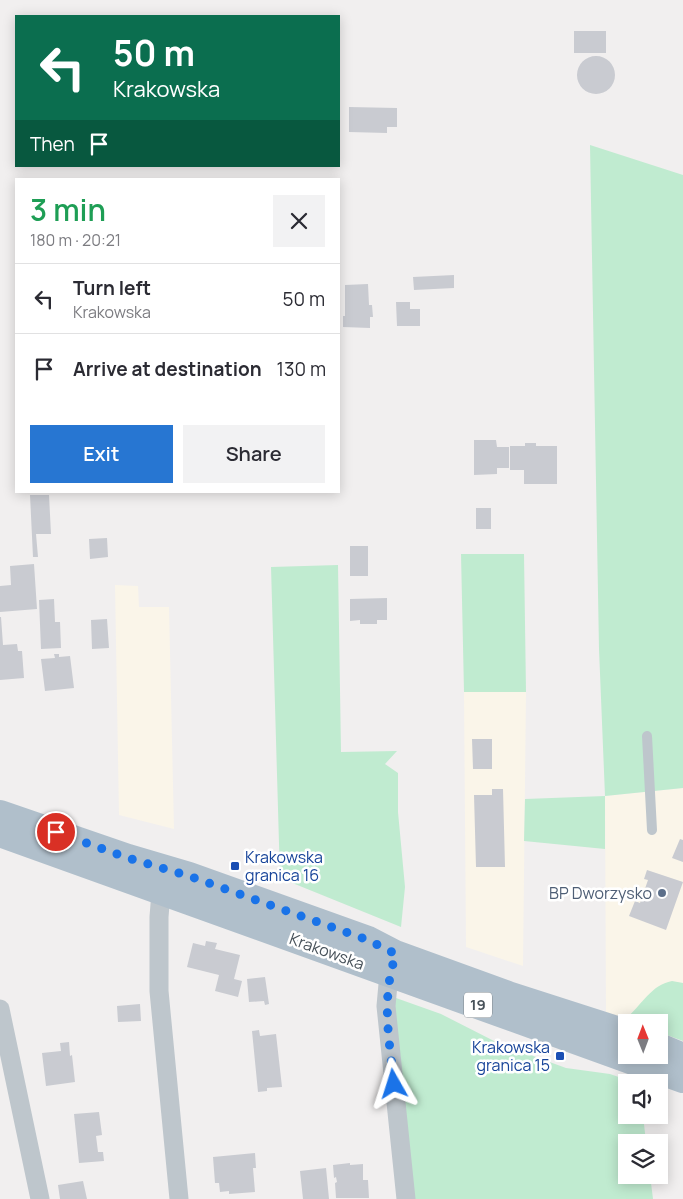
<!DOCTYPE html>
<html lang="en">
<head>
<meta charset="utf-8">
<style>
  :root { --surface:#fff; --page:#f2f2f3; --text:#2b2b33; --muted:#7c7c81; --line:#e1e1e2; --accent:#2776d2 }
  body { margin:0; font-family:Manrope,sans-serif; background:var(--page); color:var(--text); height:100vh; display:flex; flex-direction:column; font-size:19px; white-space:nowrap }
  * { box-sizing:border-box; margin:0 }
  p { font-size:16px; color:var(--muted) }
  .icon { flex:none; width:28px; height:28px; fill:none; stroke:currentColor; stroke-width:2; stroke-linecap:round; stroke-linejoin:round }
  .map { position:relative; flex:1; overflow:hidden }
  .side { position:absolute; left:15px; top:178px; width:325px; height:315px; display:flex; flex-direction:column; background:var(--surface); border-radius:0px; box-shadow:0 2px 12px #0003 }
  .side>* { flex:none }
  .banner { position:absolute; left:15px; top:15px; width:325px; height:152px; border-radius:0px; box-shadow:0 2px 12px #0003; background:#0b6e4f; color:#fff; overflow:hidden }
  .needle { width:32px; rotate:359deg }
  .tools { position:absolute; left:618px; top:1014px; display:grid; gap:10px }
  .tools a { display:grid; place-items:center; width:50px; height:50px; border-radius:0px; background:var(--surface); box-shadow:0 2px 12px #0003; font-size:25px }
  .pin { position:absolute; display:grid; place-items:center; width:42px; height:42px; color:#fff; margin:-21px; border:2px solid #fff; border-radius:50%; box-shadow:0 1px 5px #0007 }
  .me { position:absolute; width:55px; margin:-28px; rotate:354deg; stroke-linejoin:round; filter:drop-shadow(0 0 4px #0008) }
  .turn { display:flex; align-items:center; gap:18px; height:105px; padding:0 15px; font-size:22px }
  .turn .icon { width:65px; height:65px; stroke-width:2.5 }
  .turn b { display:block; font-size:35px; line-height:42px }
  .then { display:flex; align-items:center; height:48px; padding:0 15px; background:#0003; gap:10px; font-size:19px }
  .round { display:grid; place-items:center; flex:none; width:52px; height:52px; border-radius:0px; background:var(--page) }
  .summary { display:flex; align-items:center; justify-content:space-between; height:85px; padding:0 15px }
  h1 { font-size:30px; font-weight:600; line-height:38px; color:#1e9e55 }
  .cta { display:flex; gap:10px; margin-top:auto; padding:10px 15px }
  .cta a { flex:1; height:58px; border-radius:0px; background:var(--accent); color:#fff; font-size:20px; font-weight:600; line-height:58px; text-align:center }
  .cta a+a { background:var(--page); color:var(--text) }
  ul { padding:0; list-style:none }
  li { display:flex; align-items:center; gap:15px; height:70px; padding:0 15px; border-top:1px solid var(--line) }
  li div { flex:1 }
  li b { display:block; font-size:19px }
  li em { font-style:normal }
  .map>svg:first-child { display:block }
</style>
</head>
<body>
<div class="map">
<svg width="683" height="1199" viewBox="0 0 683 1199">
  <rect width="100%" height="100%" fill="#f1efef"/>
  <path fill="#faf5e9" d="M115 585 138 586 139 607H169L174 829 119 815Z
    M464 692H526L523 966 466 947Z
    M683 788V1041L659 1022H632L606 1013 605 796Z"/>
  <path fill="#c0ebd0" d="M590 145 683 175V788L605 796V849L524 841 525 799 605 796 599 649Z
    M461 554H524L526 692H464Z
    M338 565 341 752 397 751 385 764 398 773V812L405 887 401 927 280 878 271 567Z
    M672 981 683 983V1041L659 1032V1022H632L624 1020C641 1007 650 985 672 981Z
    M396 998 441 1014 498 1043 566 1068 610 1074 633 1082H626V1115H643L646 1142H626V1175H650L653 1199H414L393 1011Z"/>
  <path fill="#c9cbd1" d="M574 31H606V53H574Z
    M577 75a19 19 0 1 1 38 0a19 19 0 1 1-38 0Z
    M349 107 397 108V127H387V133L349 132Z
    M454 275V288L414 290 413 277Z
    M368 284 369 305H372L373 317H370V328L343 327V316H345V285Z
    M396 302H410V309H420V326H397Z
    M474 440H496L497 447H509V468H497V474L474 475Z
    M525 443H536V446H557V484H524V470H510V446H525Z
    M30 495H49L51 534H36L38 557H33Z
    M476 508H491V529H476Z
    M107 538 108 557 90 559 89 539Z
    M350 546H368V576H350Z
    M34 564 37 609 0 612V586L11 585 10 566Z
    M387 598V620H377V624H360V620L350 621V599Z
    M54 599 55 622H60L61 648 41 649 39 600Z
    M0 617H1L3 645 17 644 18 651H22L24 678 0 680Z
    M107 619 109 648 92 649 91 620Z
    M54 654H59V657L70 656 74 688 45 691 41 659 55 658Z
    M472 739H492V769H473Z
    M492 789H503L505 867H476L474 795H492Z
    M680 839 683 840V862L672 858Z
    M647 870 683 882 666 930 629 916 635 901 640 903 648 880 644 879Z
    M206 941 217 943 215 949 240 955 234 979 242 981 238 997 215 991 219 975 187 967 193 943 205 946Z
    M265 977 269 1004 265 1005 264 1001 249 1002 247 979Z
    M140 1004 141 1021 118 1022 117 1006Z
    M259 1030 260 1036 276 1034 282 1087 267 1088V1091L258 1092 252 1031Z
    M69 1042 70 1056 72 1055 75 1082 46 1086 42 1053 61 1051 60 1043Z
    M99 1112 102 1135 96 1136 98 1152H103L104 1161 79 1163 74 1114Z
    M255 1153 256 1168H253L255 1192 229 1194V1191L220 1192 219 1183H215L213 1157Z
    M350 1163V1165L363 1164V1180H368L369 1198H336L335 1183 337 1182 336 1177 334 1178 333 1165Z
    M326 1168 329 1199H303L300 1171Z
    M83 1181 87 1199H60L58 1185Z"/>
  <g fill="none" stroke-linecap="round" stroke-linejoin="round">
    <path stroke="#bec6cc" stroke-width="10" d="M647 736 652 830"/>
    <path stroke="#bec6cc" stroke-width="19" d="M161 892 159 917V991L179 1199
      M393 962 389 973 386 1006 406 1199
      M0 1009 40 1199"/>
    <path stroke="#b0bfcb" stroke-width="28" d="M0 814 128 858 189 876 368 940 395 954 508 995 626 1033
      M0 833 683 1079
      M659 1047 683 1057"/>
  </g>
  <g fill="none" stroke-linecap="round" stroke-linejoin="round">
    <path stroke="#1a73e8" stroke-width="9" stroke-dasharray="0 16.2" d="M56 832 128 858 189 876 368 940 396 954C381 998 389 1038 394 1084"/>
  </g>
  <g fill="#1a4fb4" stroke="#fff" stroke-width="2">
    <rect x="230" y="861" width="10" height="10" rx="2.5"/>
    <rect x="555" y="1051" width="10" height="10" rx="2.5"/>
  </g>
  <circle fill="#5c6f8a" stroke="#fff" stroke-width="2" cx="662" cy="893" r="5"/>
  <g text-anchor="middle" stroke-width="5" stroke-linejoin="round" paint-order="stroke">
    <rect fill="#fff" stroke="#7f868c" stroke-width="1" x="464" y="992.5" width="28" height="25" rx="4"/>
    <g font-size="15" font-weight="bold" fill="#48525a">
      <text x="478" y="1010">19</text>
    </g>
    <g font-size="16" fill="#164399" stroke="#fff" text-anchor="start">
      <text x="245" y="863">Krakowska<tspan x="245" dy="18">granica 16</tspan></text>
      <text x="550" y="1053" text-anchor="end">Krakowska<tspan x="550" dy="18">granica 15</tspan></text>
    </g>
    <g font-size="16" fill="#4e5e75" stroke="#fff" text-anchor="end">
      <text x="652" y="899">BP Dworzysko</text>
    </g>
    <g font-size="16" fill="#48525a" stroke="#fff">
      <text transform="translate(327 951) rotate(20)" y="6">Krakowska</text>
    </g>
  </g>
</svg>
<div class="tools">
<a><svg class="needle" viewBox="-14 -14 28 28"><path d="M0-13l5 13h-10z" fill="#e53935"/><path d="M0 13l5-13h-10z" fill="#7c7c81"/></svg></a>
<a><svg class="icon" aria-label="sound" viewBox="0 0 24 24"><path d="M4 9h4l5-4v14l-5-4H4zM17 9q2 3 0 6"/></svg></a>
<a><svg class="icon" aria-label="layers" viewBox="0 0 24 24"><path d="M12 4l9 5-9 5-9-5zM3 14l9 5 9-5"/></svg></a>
</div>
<div class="pin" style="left:56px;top:832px;background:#d93025"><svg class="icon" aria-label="arrive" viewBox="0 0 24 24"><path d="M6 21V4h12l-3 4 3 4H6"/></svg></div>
<svg class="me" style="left:394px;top:1084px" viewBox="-20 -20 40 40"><path d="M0-17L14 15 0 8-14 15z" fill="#1a73e8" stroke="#fff" stroke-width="4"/></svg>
<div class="banner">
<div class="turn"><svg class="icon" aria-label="left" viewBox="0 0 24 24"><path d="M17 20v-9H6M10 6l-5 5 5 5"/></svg><div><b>50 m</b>Krakowska</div></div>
<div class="then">Then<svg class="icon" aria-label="arrive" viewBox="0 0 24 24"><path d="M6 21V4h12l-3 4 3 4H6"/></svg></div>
</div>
<section class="side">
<div class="summary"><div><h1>3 min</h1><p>180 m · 20:21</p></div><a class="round"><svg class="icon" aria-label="close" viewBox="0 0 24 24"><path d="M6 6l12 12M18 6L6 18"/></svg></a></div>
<ul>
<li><svg class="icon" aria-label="left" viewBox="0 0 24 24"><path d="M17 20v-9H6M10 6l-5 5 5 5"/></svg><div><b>Turn left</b><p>Krakowska</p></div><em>50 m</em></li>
<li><svg class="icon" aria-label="arrive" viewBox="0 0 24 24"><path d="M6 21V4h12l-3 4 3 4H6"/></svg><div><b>Arrive at destination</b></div><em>130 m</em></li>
</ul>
<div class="cta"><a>Exit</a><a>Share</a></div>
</section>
</div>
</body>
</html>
